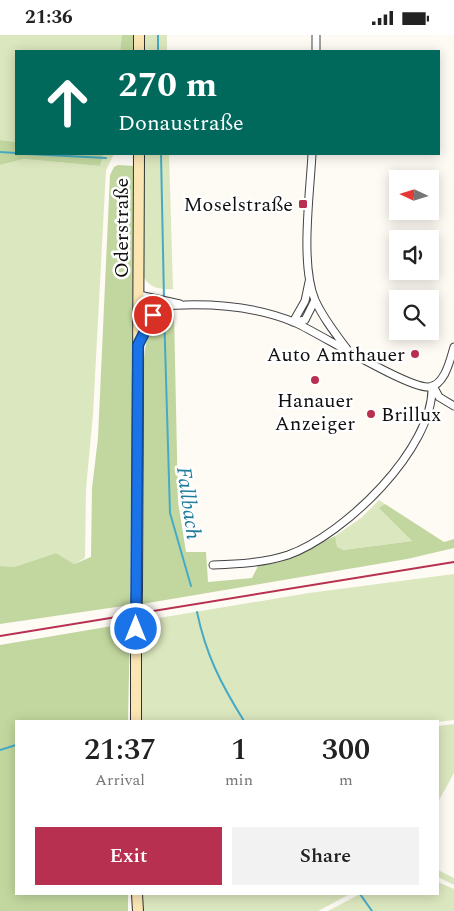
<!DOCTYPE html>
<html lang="en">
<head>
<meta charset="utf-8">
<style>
  :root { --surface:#fff; --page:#f2f2f2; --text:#222; --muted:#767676; --accent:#b83050 }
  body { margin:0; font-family:Spectral,serif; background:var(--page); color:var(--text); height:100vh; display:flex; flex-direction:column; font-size:19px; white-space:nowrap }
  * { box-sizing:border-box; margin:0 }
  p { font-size:16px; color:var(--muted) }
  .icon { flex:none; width:28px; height:28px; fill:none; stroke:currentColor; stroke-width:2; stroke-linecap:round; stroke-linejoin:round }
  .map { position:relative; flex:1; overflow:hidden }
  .panel { position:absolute; left:15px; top:685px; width:424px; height:175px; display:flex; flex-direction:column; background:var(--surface); border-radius:0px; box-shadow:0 2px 12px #0003 }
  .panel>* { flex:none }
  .guide { position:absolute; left:15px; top:15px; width:425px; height:105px; border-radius:0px; box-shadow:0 2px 12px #0003; background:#00695c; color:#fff; overflow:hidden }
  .needle { width:32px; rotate:274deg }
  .fabs { position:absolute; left:389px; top:135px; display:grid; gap:10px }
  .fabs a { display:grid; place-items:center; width:50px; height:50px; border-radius:0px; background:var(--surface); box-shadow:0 2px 12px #0003; font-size:25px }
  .pin { position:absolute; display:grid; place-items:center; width:42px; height:42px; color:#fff; margin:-21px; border:2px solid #fff; border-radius:50%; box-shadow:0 1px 5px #0007 }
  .me { position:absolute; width:55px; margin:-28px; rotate:0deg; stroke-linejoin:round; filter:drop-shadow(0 0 4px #0008) }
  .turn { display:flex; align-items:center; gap:18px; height:105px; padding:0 20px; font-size:22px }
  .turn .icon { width:65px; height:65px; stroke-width:2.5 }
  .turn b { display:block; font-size:35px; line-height:42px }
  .eta { display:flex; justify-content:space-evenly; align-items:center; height:85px; text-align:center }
  .eta b { font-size:30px; font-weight:600; line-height:35px }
  .button { display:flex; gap:10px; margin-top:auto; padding:10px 20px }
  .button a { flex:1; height:58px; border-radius:0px; background:var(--accent); color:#fff; font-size:20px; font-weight:600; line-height:58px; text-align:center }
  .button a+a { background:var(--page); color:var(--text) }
  .status { display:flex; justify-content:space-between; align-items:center; height:35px; padding:0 25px; background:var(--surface); direction:ltr }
  .status svg { height:14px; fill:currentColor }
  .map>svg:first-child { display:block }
</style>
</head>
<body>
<div class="status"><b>21:36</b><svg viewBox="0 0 49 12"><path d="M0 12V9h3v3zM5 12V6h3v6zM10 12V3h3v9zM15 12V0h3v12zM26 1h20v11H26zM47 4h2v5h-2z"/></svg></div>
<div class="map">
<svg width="454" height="876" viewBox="0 0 454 876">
  <rect width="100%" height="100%" fill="#fefaf4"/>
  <path fill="#dbe7be" d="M0 0H122L120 16H16V107L0 105Z
    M143 0H167V16H142Z
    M104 119H114L106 135 93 379 86 454 85 523 74 529 56 518 14 532 0 531V130L24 124 100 131Z
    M142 119H169L173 254C161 255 149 253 143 241Z
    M379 465 385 469 380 473 412 506 342 515 336 512 335 501 361 483Z
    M454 539V685L438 687 140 686 141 586 309 558Z
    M454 689V738L438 767V691Z
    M438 835 454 843V850L438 842Z
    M438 847 454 854V876H328L360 859H438Z
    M142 859H350L318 876H143Z"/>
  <path fill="#c2d79f" d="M122 0H134V16H120Z
    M0 105 16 107V119H104L100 131 24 124 0 130Z
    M118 130 134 131 130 570 0 589V531L14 532 56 518 74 529 91 522 92 453 98 403 110 140 114 132Z
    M174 278 178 467 186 517H206L208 547 252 543 258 531 281 527 335 501 337 512 343 515 412 506 379 473 385 469 444 507 454 504V513L407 524 142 569 141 351C147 327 139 281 174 278Z
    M130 588 128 686H16V859H128V876H0V610Z"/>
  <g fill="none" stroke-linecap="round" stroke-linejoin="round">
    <path stroke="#47aac5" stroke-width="2" d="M158 0V16
      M0 117 16 118
      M28 119 106 123
      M161 119 164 264
      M164 276 170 478 191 551
      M197 577C206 620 221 649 244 686
      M0 715 16 710
      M360 859 372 876"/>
    <defs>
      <path id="street" d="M316 16V0
        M312 119C310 159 300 229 315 265 323 283 335 298 347 314
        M139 260 180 269
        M138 271C154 272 168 270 184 270 222 269 261 273 296 288 320 299 409 354 429 352 445 350 450 325 454 312
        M293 287 305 266 309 247
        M294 287 305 285 315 265
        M140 303 153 280 166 273
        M433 351 439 362 454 371
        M213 530C239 529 263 528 288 520 344 500 434 414 432 351"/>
      <path id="secondary" d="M139 16V0
        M137 555 139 119
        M136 686V593
        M137 859 138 876"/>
    </defs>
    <use href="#street" stroke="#434343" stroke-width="9"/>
    <use href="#secondary" stroke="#323232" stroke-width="12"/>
    <use href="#street" stroke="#fff" stroke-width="7"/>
    <use href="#secondary" stroke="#fae5b3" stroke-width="10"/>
    <path stroke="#b83050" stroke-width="2" d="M0 601 454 527"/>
    <defs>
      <path id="secondary-bridge" d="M136 593 137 555"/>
    </defs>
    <use href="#secondary-bridge" stroke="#323232" stroke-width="12" stroke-linecap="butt"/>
    <use href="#secondary-bridge" stroke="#fae5b3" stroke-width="10"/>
  </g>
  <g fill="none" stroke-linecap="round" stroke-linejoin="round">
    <defs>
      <path id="route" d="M136 594 138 310 153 280"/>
    </defs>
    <use href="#route" stroke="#114b97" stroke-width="12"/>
    <use href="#route" stroke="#1a73e8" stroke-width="9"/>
  </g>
  <g fill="#b83050" stroke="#fff" stroke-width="2">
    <rect x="298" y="164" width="10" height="10" rx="2.5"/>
    <circle cx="415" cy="319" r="5"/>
    <circle cx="315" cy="345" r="5"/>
    <circle cx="371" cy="379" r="5"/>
  </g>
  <g text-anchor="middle" stroke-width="5" stroke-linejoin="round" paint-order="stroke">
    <g font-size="20" fill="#101010" stroke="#fff" text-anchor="end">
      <text x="293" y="176">Moselstraße</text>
      <text x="405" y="326">Auto Amthauer</text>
      <text x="315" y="372" text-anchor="middle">Hanauer<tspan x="315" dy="23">Anzeiger</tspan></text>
      <text x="381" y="386" text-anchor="start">Brillux</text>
    </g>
    <g font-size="20" fill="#101010" stroke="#fff">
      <text transform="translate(121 193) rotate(-90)" y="7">Oderstraße</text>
    </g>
    <g font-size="21" font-style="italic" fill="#207c9b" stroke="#fff">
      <text transform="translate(189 468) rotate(82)" y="7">Fallbach</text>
    </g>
  </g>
</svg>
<div class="fabs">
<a><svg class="needle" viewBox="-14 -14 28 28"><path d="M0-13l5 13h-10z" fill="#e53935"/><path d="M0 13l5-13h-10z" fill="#767676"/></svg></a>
<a><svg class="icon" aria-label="sound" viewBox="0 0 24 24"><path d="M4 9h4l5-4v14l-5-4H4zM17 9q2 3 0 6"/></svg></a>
<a><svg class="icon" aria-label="search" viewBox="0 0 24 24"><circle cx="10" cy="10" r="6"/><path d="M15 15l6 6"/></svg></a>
</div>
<div class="pin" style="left:153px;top:280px;background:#d93025"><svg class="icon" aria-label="arrive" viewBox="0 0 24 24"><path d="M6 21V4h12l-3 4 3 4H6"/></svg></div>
<svg class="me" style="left:136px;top:594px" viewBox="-20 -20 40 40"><circle r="17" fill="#1a73e8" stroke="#fff" stroke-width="3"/><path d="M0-11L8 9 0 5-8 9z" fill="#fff"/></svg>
<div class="guide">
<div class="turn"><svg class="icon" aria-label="ahead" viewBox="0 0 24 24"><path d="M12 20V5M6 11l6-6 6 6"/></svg><div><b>270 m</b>Donaustraße</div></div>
</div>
<section class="panel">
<div class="eta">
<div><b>21:37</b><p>Arrival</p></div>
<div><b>1</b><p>min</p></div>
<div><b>300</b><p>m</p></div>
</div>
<div class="button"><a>Exit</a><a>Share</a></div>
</section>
</div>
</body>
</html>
